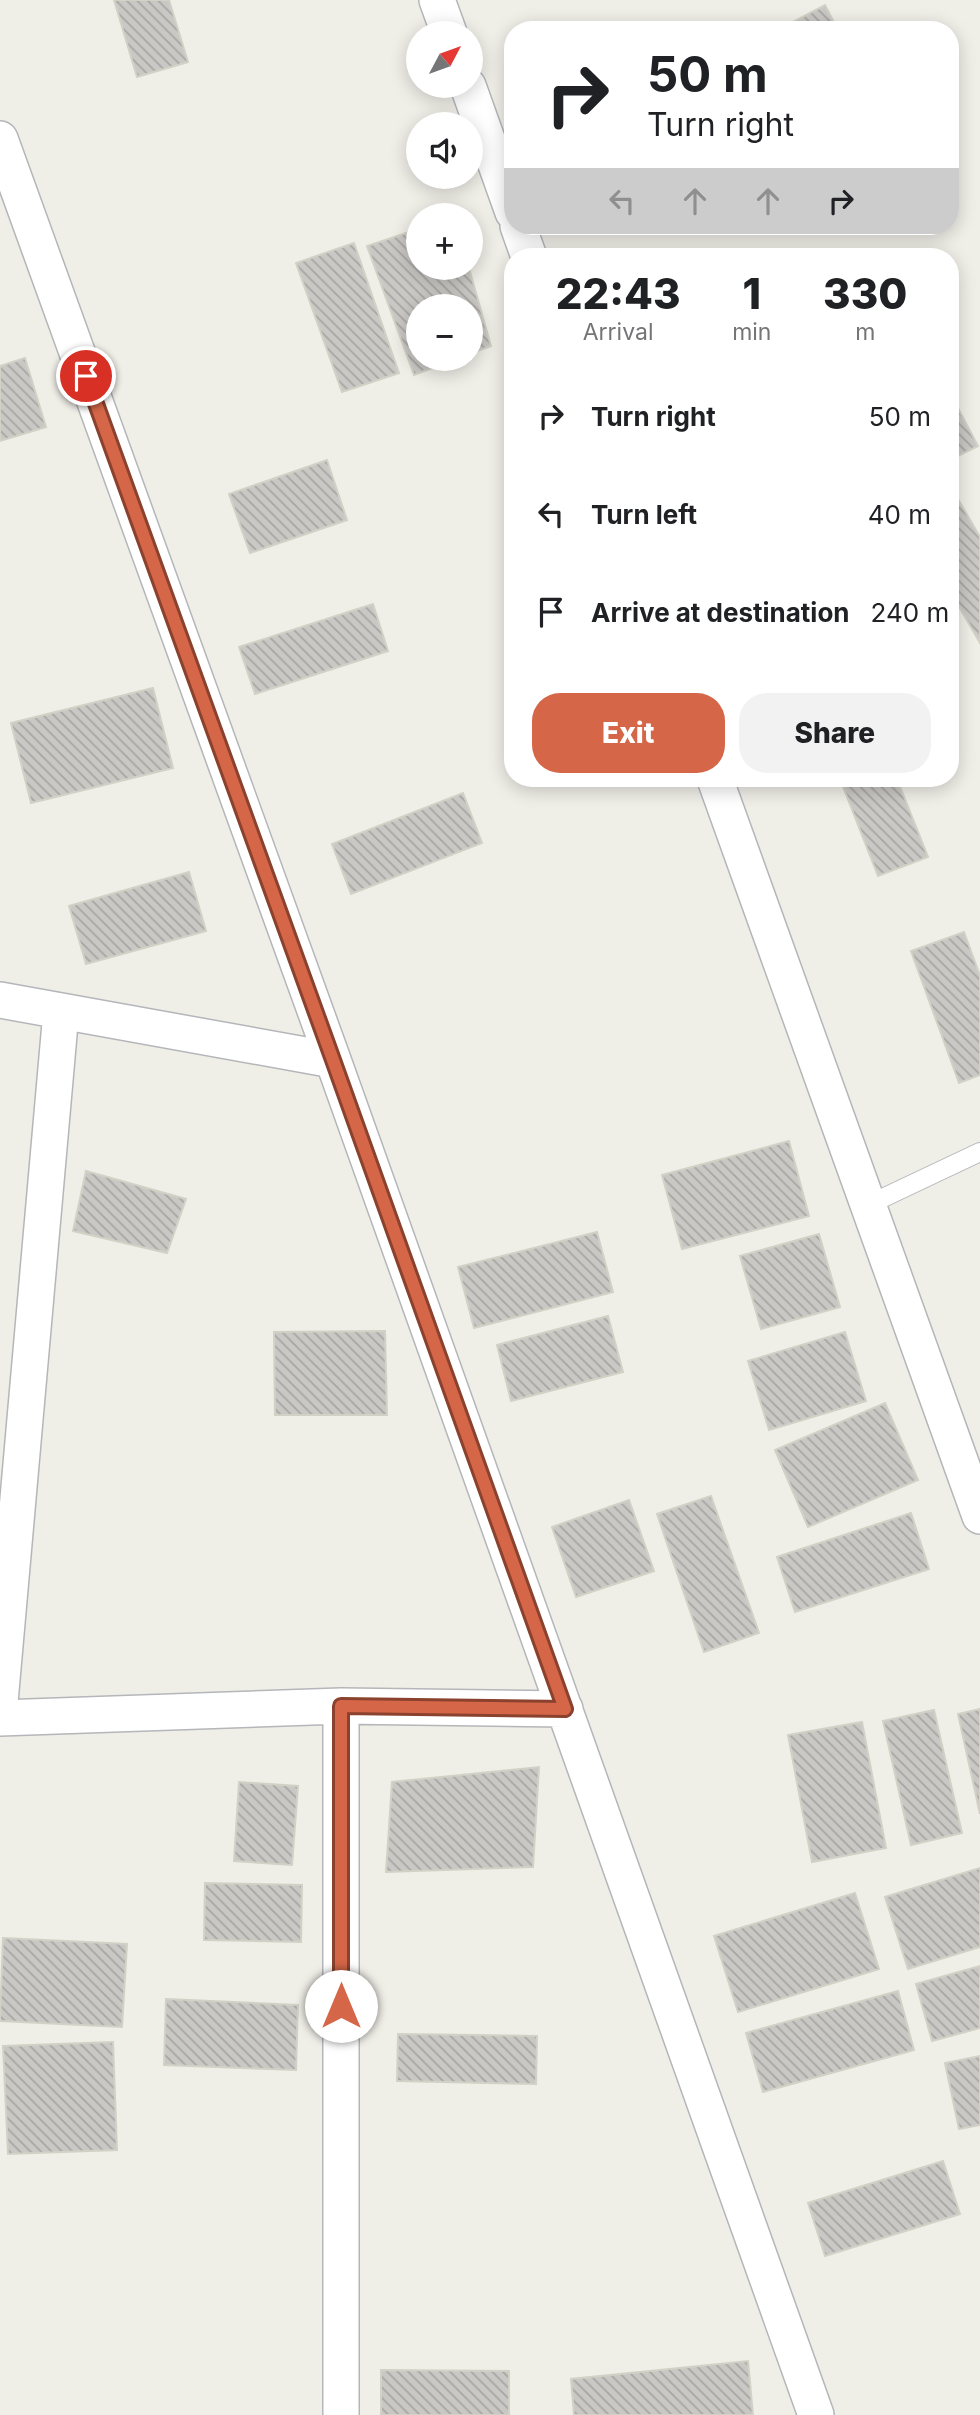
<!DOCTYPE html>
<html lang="en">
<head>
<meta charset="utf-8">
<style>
  :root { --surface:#fff; --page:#f2f2f2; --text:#202124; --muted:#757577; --accent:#d56647 }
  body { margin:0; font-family:Inter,sans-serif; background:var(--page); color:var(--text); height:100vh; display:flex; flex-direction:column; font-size:26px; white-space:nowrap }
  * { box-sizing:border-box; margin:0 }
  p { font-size:23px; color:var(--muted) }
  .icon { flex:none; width:38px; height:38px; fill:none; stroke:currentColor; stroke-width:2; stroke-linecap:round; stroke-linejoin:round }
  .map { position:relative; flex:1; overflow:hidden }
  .details { position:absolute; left:504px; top:248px; width:455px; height:539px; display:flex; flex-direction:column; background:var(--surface); border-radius:28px; box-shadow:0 4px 18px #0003 }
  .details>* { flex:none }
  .top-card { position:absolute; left:504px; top:21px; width:455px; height:214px; border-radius:28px; box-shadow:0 4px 18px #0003; background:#fff; color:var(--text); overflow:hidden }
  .needle { width:46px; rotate:49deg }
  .fabs { position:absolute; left:406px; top:21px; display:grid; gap:14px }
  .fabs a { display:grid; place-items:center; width:77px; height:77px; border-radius:50%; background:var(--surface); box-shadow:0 4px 18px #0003; font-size:35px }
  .pin { position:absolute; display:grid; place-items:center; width:60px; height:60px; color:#fff; margin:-30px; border:4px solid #fff; border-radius:50%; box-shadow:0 2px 7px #0007 }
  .me { position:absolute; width:77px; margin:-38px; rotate:0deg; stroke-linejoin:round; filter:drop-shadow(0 0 5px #0008) }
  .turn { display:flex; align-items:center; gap:24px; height:147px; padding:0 28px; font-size:32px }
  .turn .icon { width:91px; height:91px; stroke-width:2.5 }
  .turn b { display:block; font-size:49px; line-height:60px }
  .lanes { display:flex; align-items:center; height:66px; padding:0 28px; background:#0003; justify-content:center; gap:35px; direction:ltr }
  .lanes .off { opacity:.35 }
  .eta { display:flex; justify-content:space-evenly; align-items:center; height:119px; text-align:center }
  .eta b { font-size:42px; font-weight:800; line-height:49px }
  .cta { display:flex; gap:14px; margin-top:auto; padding:14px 28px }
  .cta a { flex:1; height:80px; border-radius:28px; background:var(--accent); color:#fff; font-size:28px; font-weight:800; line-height:80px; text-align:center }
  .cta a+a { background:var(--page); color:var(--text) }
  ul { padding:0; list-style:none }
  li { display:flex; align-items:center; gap:21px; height:98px; padding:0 28px }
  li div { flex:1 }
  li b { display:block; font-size:26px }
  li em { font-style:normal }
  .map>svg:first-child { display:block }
</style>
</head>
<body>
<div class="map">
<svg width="980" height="2415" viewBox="0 0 980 2415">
  <defs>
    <pattern id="building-back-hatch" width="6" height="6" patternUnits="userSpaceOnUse" patternTransform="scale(1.75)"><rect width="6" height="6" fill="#cac8c4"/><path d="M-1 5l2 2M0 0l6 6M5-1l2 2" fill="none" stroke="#a7a6a3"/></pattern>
  </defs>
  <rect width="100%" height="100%" fill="#efeee7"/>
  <path fill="url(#building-back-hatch)" stroke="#d3d1c6" stroke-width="2" d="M114 0H169L188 62 137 77Z
    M825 5 838 30H797L793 22Z
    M418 229V268H469L491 346 471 353V306H418V359H456L414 375 367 246Z
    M354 243 399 373 342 392 296 263Z
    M25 358 46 427 0 441V366Z
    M950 393 978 446 950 460Z
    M327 460 347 520 250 553 229 494Z
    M955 494 980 537V643L950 591V496Z
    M373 604 388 651 255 694 239 647Z
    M153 688 173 768 31 803 11 723Z
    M840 779H897L928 857 878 876Z
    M463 793 482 843 351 894 332 844Z
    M189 872 206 931 86 964 69 906Z
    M964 932 980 976V1075L959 1083 911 951Z
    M789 1141 809 1216 682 1249 662 1175Z
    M86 1171 186 1199 167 1253 73 1231Z
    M597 1232 613 1292 474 1328 458 1267Z
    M819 1234 840 1307 761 1329 740 1256Z
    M608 1316 623 1372 511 1401 497 1345Z
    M385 1331 387 1415H275L274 1332Z
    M845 1332 866 1401 769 1430 748 1361Z
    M885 1403 918 1480 808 1527 775 1450Z
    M711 1496 759 1633 704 1652 657 1514Z
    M629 1500 654 1571 576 1597 552 1527Z
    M911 1513 929 1569 795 1612 777 1557Z
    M980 1709V1814L958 1714Z
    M934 1710 962 1833 911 1845 883 1721Z
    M862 1722 886 1848 812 1862 788 1735Z
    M539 1767 533 1867 386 1872 392 1782Z
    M239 1782 298 1786 292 1865 234 1861Z
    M980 1868V1947L908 1969 885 1897Z
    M205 1883 302 1885 301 1942 204 1940Z
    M855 1893 879 1969 738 2012 714 1936Z
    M3 1938 127 1944 122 2027 0 2021Z
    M980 1966V2028L932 2041 916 1984Z
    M898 1991 914 2050 763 2092 746 2033Z
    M166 1999 298 2005 296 2070 164 2065Z
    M398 2034 537 2036 536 2084 397 2081Z
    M113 2042 117 2150 8 2154 3 2046Z
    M980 2056V2125L959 2129 945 2063Z
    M943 2161 960 2214 825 2256 808 2203Z
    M748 2361 753 2415H574L571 2379Z
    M381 2370 509 2371V2415H381Z"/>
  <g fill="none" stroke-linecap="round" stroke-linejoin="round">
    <defs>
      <path id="service" d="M868 1205 980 1152"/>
      <path id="minor" d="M437 0 449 33
        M468 86 513 212
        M0 139 333 1060 816 2415
        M518 226 529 257
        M715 779 980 1516
        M0 1000 333 1060
        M0 1702 61 1012
        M341 1706V2415
        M0 1718 341 1706 565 1709"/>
    </defs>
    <use href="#service" stroke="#b4b6ba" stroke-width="20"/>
    <use href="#minor" stroke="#b4b6ba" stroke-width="38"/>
    <use href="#service" stroke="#fff" stroke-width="18"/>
    <use href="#minor" stroke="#fff" stroke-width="35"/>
  </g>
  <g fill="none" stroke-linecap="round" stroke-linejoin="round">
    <defs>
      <path id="route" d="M86 376 333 1060 565 1709 341 1706V2006"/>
    </defs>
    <use href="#route" stroke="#8a422e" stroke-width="18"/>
    <use href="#route" stroke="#d56647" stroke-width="12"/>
  </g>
</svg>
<div class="fabs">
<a><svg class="needle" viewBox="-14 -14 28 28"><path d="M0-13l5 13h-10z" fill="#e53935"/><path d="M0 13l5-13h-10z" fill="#757577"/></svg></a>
<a><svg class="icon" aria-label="sound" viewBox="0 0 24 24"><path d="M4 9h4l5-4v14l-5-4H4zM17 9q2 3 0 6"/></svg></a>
<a>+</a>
<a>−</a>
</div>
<div class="pin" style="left:86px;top:376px;background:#d93025"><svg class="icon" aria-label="arrive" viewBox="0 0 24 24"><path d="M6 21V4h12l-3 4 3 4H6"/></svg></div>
<svg class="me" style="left:341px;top:2006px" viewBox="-20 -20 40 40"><circle r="19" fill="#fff"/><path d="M0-13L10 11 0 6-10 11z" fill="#d56647"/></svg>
<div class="top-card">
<div class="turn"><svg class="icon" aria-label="right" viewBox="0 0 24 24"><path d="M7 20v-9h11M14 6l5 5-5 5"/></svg><div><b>50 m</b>Turn right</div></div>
<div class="lanes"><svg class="icon off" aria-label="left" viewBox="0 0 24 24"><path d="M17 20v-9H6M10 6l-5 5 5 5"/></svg><svg class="icon off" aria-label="ahead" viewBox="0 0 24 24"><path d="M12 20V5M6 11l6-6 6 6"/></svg><svg class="icon off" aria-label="ahead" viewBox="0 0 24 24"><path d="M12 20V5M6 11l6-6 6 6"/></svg><svg class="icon" aria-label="right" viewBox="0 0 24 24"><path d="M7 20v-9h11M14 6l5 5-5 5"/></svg></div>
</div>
<section class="details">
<div class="eta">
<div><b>22:43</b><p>Arrival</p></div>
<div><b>1</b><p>min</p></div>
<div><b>330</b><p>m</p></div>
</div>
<ul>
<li><svg class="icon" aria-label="right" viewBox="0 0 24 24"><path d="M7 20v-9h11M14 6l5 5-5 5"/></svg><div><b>Turn right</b></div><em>50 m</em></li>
<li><svg class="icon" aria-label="left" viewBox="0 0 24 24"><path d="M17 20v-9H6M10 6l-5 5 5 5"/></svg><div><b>Turn left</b></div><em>40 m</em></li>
<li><svg class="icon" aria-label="arrive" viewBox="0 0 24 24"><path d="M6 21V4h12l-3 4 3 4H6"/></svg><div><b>Arrive at destination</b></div><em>240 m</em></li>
</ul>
<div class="cta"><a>Exit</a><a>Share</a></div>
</section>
</div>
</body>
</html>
